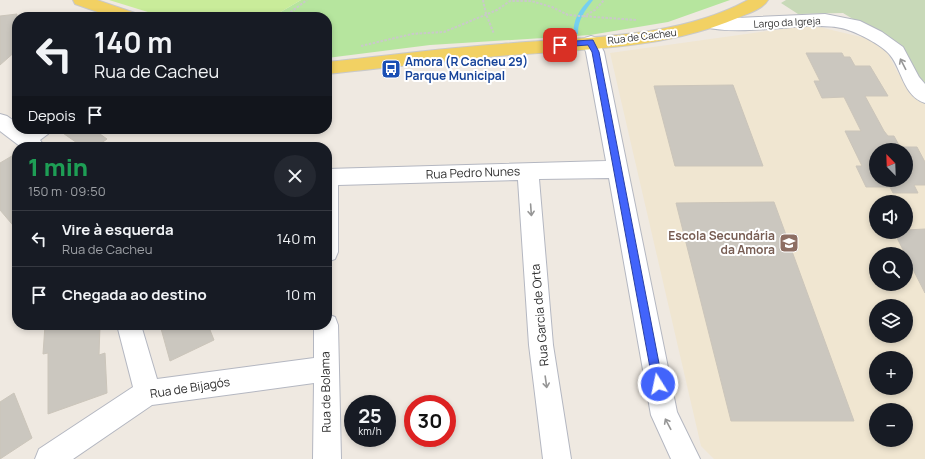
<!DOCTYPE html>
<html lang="pt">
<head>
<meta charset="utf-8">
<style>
  :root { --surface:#171b24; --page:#242831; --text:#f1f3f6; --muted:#9ea1a6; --line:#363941 }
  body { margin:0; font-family:Manrope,sans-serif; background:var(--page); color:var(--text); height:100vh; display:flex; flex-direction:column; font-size:15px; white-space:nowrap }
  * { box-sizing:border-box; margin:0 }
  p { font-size:13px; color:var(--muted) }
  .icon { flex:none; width:22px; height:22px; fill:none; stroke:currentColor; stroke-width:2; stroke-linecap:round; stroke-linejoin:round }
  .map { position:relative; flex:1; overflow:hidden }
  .panel { position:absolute; left:12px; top:142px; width:320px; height:188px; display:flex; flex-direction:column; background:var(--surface); border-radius:16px; box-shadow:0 2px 6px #0003 }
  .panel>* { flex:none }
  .guide { position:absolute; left:12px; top:12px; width:320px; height:122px; border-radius:16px; box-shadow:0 2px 6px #0003; background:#171b24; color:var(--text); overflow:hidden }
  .needle { width:26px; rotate:337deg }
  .buttons { position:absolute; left:869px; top:143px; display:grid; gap:8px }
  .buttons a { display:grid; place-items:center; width:44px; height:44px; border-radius:50%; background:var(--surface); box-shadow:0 2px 6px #0003; font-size:20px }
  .speed { position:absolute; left:344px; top:395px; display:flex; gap:8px; font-size:20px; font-weight:700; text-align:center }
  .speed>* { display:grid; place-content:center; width:52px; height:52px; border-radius:50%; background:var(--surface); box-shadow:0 2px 6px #0003; line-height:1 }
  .speed small { font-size:10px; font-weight:400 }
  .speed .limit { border:6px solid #d22; background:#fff; color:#111 }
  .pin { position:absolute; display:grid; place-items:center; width:34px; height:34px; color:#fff; margin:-17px; border-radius:8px; box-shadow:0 2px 6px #0006 }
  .me { position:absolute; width:44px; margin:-22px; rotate:350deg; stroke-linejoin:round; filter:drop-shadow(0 0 3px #0008) }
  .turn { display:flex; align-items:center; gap:14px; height:84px; padding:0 16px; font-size:18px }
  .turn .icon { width:52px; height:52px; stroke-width:2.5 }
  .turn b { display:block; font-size:28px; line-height:34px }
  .then { display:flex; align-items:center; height:38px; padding:0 16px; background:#0003; gap:8px; font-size:15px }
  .round { display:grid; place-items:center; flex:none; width:42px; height:42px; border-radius:21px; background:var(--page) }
  .head { display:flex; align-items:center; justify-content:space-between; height:68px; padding:0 16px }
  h1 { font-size:24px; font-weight:800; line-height:30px; color:#1e9e55 }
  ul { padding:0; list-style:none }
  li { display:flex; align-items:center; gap:12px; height:56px; padding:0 16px; border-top:1px solid var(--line) }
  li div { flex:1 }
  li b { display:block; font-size:15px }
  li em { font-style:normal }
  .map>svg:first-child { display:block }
</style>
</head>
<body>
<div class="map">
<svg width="925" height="459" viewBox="0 0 925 459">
  <rect width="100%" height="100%" fill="#efe9e1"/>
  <path fill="#f0e6d1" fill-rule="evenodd" d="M811 25 882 42 898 73 925 99V459H714L701 446 610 53ZM876 150H906V180H876ZM876 202H906V232H876ZM876 254H906V284H876ZM876 306H906V336H876ZM876 358H906V388H876ZM876 410H906V440H876Z"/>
  <path fill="#b6e59e" d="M301 0H730L668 22 590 35 430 45 327 58V17H272Z"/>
  <path fill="#c8d9b8" d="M786 0H925V93L899 47 843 13 798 14 781 3Z"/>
  <path fill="#c9ec9a" d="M109 0H301L272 17H164Z"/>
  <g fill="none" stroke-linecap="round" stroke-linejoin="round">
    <path fill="#75cff0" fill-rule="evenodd" d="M589 0H593C585 11 578 19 578 33V34H574C572 21 580 9 589 0Z"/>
  </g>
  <path fill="#cbc7bf" stroke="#cbc5ba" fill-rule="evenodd" d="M17 14V50L0 65V16Z
    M806 53H842L844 57H850L855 66H870L888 96H865L884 131 888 136H894L900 147H917L925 162V185H914L918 193H893L890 187H866L856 166H862L845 131H861L844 97 822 98 814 81H820ZM876 150H906V180H876Z
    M733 85 763 166H675L654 86Z
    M57 129H93L107 139 96 147H83Z
    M17 153V230L0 210V163Z
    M774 202 854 421H731L676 203Z
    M925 229V293L894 232H906V230Z
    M45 325H100L99 355 105 353 107 393 48 414V353L43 354Z
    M160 325H208L214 340 170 361Z
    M14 393 32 438 0 459V402Z"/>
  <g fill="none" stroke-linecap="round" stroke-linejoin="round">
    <defs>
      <path id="minor" d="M825 14 860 21 882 32 903 47 919 77 925 84V103C903 96 902 69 890 55 883 46 862 35 851 31 837 25 820 26 806 26 778 28 731 34 705 27L703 23 705 19 711 17 737 18Z
        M591 36 597 38 604 52 677 412 700 459H671L651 415 609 178 539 179 553 345 571 459H543L529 345 518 180 338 185V252L335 259 327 262V169L606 161 586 52 582 42 585 38Z
        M0 114 7 116 17 123V129H51L48 134 40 140 45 147H21L0 131Z
        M327 314 335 317 338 325 341 459H313L314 383 152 405 73 459H35L39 449 133 387 117 325H141L157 379 314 358V325H327Z"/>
      <path id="major" d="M73 0H97L135 13 137 17H112L75 4Z
        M748 0H768C763 9 749 13 740 17 664 50 580 49 499 56 442 61 384 68 327 74V62C385 56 444 48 502 44 581 37 677 39 748 0Z"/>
    </defs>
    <use href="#minor" stroke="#b4b7c1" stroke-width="2"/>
    <use href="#major" stroke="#c9c9c9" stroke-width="2"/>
    <path stroke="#c9c9c9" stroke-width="2" stroke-dasharray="2.5 1.5" stroke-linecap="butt" d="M483 0 486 14 494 34
      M284 17 307 0
      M583 17 595 10 604 0
      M361 46 412 34 444 32 497 10 510 1H531L552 7 568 15 636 20"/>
    <use href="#minor" fill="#fff" fill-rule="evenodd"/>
    <use href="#major" fill="#f2d163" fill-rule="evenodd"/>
  </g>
  <defs><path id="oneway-shaft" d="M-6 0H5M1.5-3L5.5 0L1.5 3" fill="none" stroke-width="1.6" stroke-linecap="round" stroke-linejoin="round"/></defs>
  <g stroke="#969696">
    <use href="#oneway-shaft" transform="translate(903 64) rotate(-117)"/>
    <use href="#oneway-shaft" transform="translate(531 210) rotate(86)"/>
    <use href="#oneway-shaft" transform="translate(546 382) rotate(82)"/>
    <use href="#oneway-shaft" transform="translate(668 424) rotate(-118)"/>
  </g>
  <path fill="#4264fb" stroke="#2b41a3" d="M591 40H593L599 52 663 384 662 388 658 390 654 388 653 384 592 52 588 45 560 47 556 45 560 42Z"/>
  <defs>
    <symbol id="bus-square" viewBox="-11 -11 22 22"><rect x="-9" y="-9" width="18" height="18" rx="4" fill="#1a4fb4" stroke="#fff"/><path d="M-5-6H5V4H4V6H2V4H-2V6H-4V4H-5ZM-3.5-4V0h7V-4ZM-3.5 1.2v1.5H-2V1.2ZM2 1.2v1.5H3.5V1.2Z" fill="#fff"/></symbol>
    <symbol id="school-square" viewBox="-11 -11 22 22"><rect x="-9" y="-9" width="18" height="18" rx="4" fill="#8d6e63" stroke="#fff"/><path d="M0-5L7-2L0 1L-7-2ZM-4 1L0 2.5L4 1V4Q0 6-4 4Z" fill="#fff"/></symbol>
  </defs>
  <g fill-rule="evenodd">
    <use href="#bus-square" x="380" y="58" width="22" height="22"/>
    <use href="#school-square" x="778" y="232" width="22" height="22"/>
  </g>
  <g text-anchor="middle" stroke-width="4" stroke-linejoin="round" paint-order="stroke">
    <g font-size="10" fill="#2e2e2e" stroke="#fff">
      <text transform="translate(787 22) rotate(-3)" y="4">Largo da Igreja</text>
      <text transform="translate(642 36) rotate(-7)" y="4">Rua de Cacheu</text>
    </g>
    <g font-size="12" font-weight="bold" fill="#164399" stroke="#fff" text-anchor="start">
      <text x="405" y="66">Amora (R Cacheu 29)<tspan x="405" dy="14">Parque Municipal</tspan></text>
    </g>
    <g font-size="12" fill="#2e2e2e" stroke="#fff">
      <text transform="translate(473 173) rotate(-2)" y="4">Rua Pedro Nunes</text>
      <text transform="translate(540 315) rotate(-95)" y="4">Rua Garcia de Orta</text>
      <text transform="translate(190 388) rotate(-9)" y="4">Rua de Bijagós</text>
      <text transform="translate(326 392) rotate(-91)" y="4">Rua de Bolama</text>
    </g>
    <g font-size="12" font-weight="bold" fill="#785e54" stroke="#fff" text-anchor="end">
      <text x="775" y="240">Escola Secundária<tspan x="775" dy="14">da Amora</tspan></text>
    </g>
  </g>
</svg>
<div class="buttons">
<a><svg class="needle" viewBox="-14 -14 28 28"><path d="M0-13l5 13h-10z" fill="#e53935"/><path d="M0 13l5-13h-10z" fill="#9ea1a6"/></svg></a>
<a><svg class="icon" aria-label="sound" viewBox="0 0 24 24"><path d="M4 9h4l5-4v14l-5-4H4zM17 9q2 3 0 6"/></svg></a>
<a><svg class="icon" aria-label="search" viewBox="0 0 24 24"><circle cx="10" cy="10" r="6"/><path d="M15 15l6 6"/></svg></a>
<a><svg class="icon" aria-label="layers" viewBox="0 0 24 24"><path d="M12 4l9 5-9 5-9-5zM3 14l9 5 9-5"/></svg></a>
<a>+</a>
<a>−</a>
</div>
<div class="speed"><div>25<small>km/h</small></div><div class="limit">30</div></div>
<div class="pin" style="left:560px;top:45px;background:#d93025"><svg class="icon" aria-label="arrive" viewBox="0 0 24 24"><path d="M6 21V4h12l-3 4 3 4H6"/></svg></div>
<svg class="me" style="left:658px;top:384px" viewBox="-20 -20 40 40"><circle r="17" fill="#4264fb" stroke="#fff" stroke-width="3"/><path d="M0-11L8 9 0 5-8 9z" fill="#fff"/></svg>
<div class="guide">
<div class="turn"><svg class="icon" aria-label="left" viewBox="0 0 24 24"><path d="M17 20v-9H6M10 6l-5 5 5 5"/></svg><div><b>140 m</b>Rua de Cacheu</div></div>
<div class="then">Depois<svg class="icon" aria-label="arrive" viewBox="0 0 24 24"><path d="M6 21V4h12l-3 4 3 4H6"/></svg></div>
</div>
<section class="panel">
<div class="head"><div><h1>1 min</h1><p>150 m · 09:50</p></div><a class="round"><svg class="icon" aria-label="close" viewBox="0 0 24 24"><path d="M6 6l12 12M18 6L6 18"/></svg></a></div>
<ul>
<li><svg class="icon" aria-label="left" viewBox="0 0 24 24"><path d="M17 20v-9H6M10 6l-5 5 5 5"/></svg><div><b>Vire à esquerda</b><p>Rua de Cacheu</p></div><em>140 m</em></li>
<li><svg class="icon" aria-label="arrive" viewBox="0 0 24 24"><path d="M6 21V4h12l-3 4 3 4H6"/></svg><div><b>Chegada ao destino</b></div><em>10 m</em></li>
</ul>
</section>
</div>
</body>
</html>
